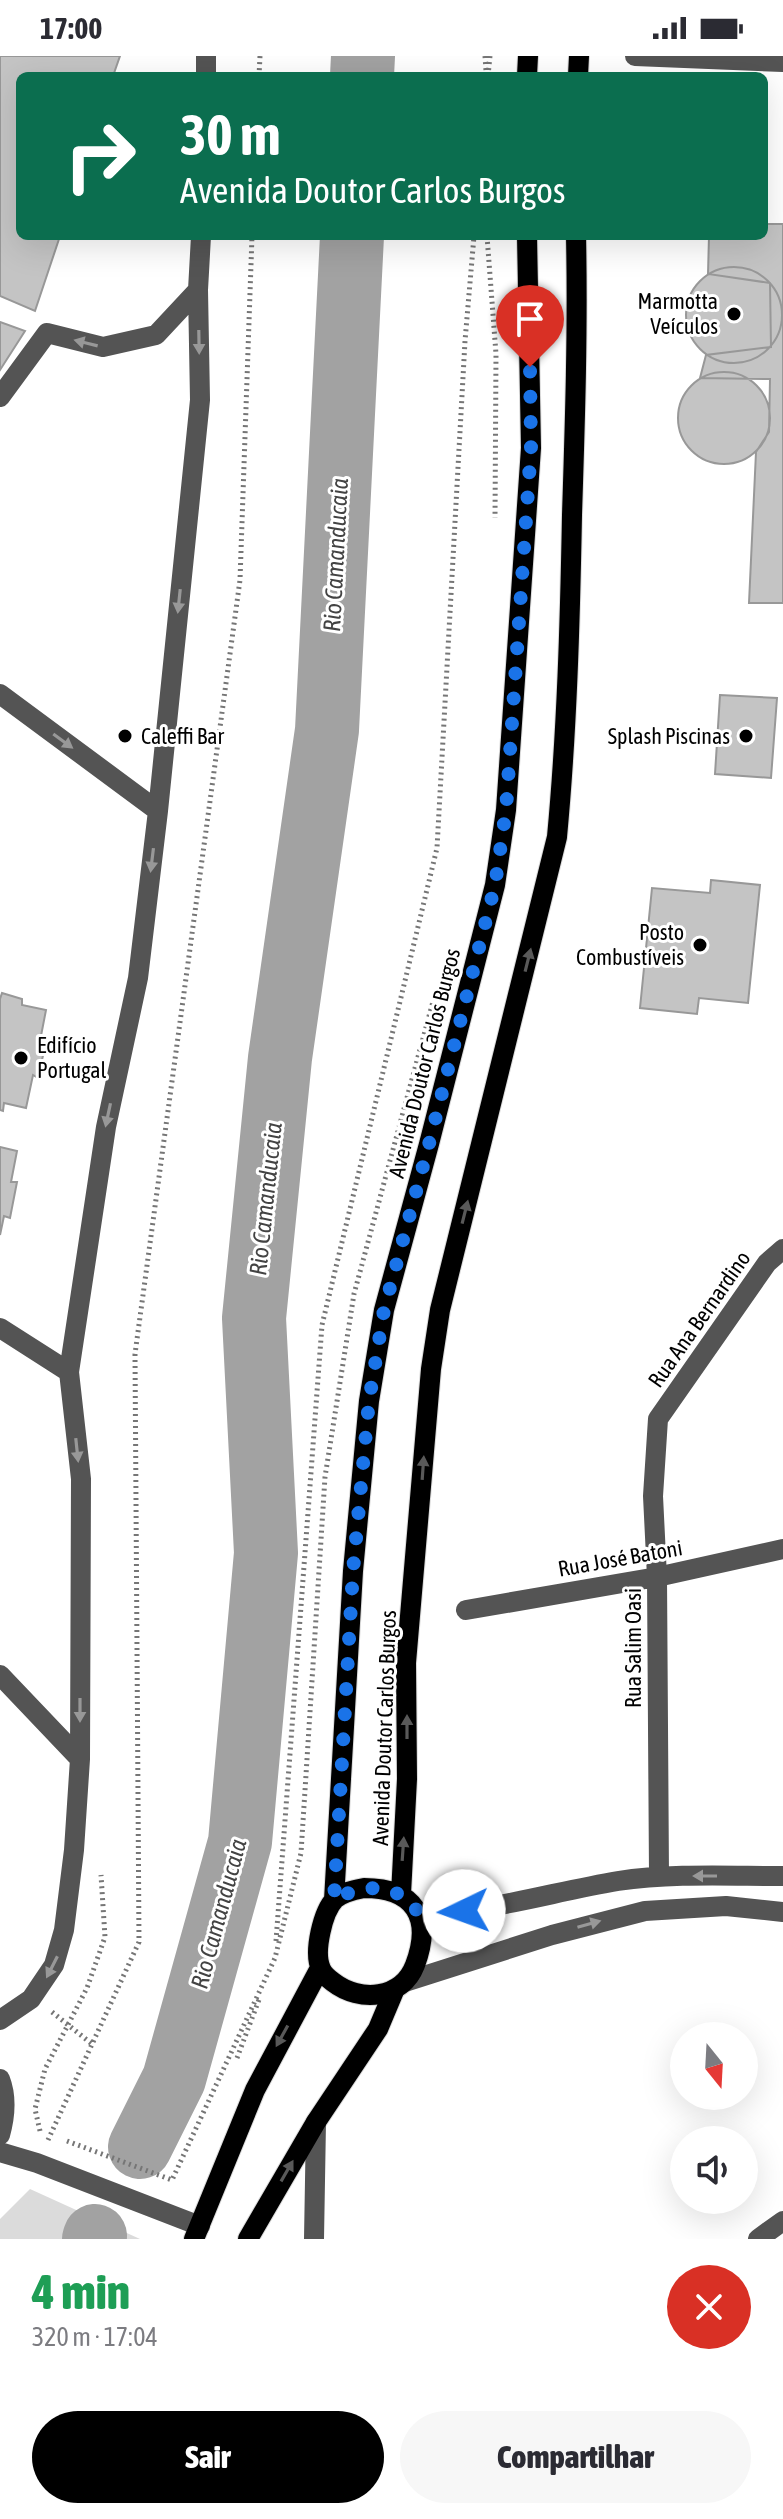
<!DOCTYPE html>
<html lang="pt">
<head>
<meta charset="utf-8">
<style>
  :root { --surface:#fff; --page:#f7f7f7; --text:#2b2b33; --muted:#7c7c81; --accent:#000 }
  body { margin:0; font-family:"Asap Condensed",sans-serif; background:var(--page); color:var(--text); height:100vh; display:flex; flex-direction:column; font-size:30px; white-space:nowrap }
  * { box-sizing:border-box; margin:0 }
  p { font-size:26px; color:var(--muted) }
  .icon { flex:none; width:44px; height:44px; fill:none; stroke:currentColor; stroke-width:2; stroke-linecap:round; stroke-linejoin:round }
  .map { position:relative; height:2183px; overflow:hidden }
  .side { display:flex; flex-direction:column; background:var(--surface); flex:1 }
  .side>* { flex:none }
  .hud { position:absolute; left:16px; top:16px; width:752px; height:168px; border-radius:12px; box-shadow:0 8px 32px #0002; background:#0b6e4f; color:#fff; overflow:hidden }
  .needle { width:52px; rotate:162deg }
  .controls { position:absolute; left:670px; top:1966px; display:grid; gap:16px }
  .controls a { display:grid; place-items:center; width:88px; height:88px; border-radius:50%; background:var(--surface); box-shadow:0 8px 32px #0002; font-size:40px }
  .pin { position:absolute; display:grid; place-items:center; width:68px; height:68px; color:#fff; margin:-82px -34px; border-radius:50% 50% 50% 0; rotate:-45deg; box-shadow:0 0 8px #0007 }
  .pin .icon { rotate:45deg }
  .me { position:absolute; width:88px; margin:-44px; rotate:267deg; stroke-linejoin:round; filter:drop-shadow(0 0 6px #0008) }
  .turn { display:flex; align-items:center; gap:28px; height:168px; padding:0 32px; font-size:36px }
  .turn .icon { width:104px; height:104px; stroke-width:2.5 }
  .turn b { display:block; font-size:56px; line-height:68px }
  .round { display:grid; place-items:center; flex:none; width:84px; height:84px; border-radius:42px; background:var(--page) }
  .summary { display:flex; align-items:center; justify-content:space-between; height:136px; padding:0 32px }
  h1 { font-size:48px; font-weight:800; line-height:60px; color:#1e9e55 }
  .button { display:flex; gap:16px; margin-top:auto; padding:16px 32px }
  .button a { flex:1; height:92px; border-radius:48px; background:var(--accent); color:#fff; font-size:32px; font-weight:800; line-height:92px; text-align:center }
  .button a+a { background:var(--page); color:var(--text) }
  .status { display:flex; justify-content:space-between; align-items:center; height:56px; padding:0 40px; background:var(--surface); direction:ltr }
  .status svg { height:22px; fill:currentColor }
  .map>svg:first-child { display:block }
</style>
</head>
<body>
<div class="status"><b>17:00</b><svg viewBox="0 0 49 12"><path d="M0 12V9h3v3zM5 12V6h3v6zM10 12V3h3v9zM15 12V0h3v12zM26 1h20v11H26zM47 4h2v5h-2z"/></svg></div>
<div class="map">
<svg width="783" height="2183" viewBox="0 0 783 2183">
  <rect width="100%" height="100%" fill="#fff"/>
  <path fill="#dbdbdb" d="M30 2133 140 2183H0V2163Z"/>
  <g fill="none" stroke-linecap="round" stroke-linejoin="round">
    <path stroke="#a2a2a2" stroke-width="64" d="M362 20 363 0
      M140 2091 174 2023 240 1786 266 1497 254 1262 280 1002 327 674 352 180
      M94 2183 95 2180"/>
  </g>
  <path fill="#c4c4c4" stroke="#989898" stroke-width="2" d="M0 0H120L113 20H20V180H60L35 255 0 240Z
    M764 168H783V547H749L756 396 769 376 770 323 700 322 706 299 771 291 770 227 708 218 709 180H764Z
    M686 259a48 48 0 1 1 96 0a48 48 0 1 1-96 0Z
    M0 266 25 275 0 314Z
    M678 362a46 46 0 1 1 92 0a46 46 0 1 1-92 0Z
    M720 639 777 642 771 722 715 718Z
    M711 824 760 829 748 947 699 942 697 958 640 952 652 832 710 837Z
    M2 937 22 943V949L46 954 40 985 46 986 38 1022 33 1019 26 1052 4 1047 3 1055 0 1054V943Z
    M0 1091 17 1095 11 1126H17L10 1162 4 1160 0 1179Z"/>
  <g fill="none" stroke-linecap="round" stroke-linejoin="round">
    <defs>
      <path id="major" d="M527 20 528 0
        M578 20 579 0
        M364 1832C414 1832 433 1861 415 1909 402 1943 360 1947 333 1926 329 1923 323 1918 321 1913 313 1896 323 1855 335 1843 343 1836 354 1834 364 1832Z
        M401 1838 407 1723 406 1607 431 1313 440 1254 557 781C567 674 570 567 572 459 575 366 578 273 576 180
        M334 1844 353 1515 369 1345 384 1254 429 1088 495 829 506 754 531 392 527 180
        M194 2183 255 2034 320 1912
        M248 2183 316 2066 378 1973 394 1935"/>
    </defs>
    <use href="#major" stroke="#dbdbdb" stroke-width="22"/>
    <path stroke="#767676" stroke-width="5" stroke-dasharray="2 4" stroke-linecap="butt" d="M485 0 486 15
      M259 20 260 0
      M488 20 490 0
      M487 180 496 298 495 462
      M276 1885 322 1269 437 792 465 285 474 180
      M52 1956 92 1988
      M237 2002 260 1941
      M40 2075 35 2053 45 2013 87 1932 105 1881 101 1819
      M48 2084 139 1886 135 1298 240 524 252 180
      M67 2085 172 2124 275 1902 301 1797 325 1421 354 1238 435 938"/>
    <path stroke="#545454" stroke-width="20" d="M206 0V20
      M635 0 783 6
      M0 341 47 277 103 291 156 279 198 234
      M0 638 158 755
      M0 1272 69 1316
      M466 1554 657 1521 783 1493
      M0 1619 80 1703
      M659 1820 657 1521 653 1440 658 1363 767 1207 783 1193
      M419 1858C486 1857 552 1836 618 1825 672 1817 728 1820 783 1820
      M405 1926 552 1879 645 1855 726 1850 783 1856
      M0 1964 31 1943 54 1909 64 1874 74 1794 80 1703 81 1423 69 1316 106 1071 138 922 158 755 200 344 198 234 201 180
      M0 2023C7 2041 5 2061 0 2079
      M0 2096 37 2107 200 2170
      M314 2183 316 2066
      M758 2183 783 2165"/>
    <use href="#major" stroke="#000" stroke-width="20"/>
  </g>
  <defs><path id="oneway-solid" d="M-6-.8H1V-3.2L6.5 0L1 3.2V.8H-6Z" transform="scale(2)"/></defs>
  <g fill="#989898">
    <use href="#oneway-solid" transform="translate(199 286) rotate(89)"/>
    <use href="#oneway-solid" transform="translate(86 287) rotate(-166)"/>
    <use href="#oneway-solid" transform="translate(179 545) rotate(96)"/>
    <use href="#oneway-solid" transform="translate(63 685) rotate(36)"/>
    <use href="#oneway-solid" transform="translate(152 804) rotate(97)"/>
    <use href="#oneway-solid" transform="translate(108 1059) rotate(102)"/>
    <use href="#oneway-solid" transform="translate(77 1394) rotate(84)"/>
    <use href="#oneway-solid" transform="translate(80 1654) rotate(90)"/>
    <use href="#oneway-solid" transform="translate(705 1820) rotate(180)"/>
    <use href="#oneway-solid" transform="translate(589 1868) rotate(-16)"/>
    <use href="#oneway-solid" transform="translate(52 1911) rotate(117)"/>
  </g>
  <g fill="#595959">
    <use href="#oneway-solid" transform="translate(528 904) rotate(-76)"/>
    <use href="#oneway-solid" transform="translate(465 1156) rotate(-76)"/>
    <use href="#oneway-solid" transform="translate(423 1412) rotate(-86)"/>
    <use href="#oneway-solid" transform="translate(407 1671) rotate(-90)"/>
    <use href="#oneway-solid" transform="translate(403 1793) rotate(-86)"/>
    <use href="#oneway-solid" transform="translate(282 1980) rotate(119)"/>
    <use href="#oneway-solid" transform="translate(287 2115) rotate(-60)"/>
  </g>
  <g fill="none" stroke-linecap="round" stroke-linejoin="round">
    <path stroke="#1a73e8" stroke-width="14" stroke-dasharray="0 25.2" d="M464 1855 419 1858C400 1827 364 1826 334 1844L353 1515 369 1345 384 1254 429 1088 495 829 506 754 531 392 530 311"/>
  </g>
  <g fill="#000" stroke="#fff" stroke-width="3">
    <circle cx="734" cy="258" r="8"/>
    <circle cx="125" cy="680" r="8"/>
    <circle cx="746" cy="680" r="8"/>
    <circle cx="700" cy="889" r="8"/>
    <circle cx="21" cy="1002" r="8"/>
  </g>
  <g text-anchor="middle" stroke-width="6" stroke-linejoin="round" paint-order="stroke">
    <g font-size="22" fill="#000" stroke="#fff" text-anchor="end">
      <text x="718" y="253">Marmotta<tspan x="718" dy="25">Veículos</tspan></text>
      <text x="141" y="688" text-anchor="start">Caleffi Bar</text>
      <text x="730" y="688">Splash Piscinas</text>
      <text x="684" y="884">Posto<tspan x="684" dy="25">Combustíveis</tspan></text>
      <text x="37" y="997" text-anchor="start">Edifício<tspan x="37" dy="25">Portugal</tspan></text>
    </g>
    <g font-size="22" fill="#000" stroke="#fff">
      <text transform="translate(424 1007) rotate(-76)" y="8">Avenida Doutor Carlos Burgos</text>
      <text transform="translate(699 1263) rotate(-55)" y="8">Rua Ana Bernardino</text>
      <text transform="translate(620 1502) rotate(-10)" y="8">Rua José Batoni</text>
      <text transform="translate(633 1592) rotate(-90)" y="8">Rua Salim Oasi</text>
      <text transform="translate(384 1672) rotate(-88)" y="8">Avenida Doutor Carlos Burgos</text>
    </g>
    <g font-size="24" font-style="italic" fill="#434343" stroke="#fff">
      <text transform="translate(336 499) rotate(-87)" y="8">Rio Camanducaia</text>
      <text transform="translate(266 1143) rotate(-84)" y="8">Rio Camanducaia</text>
      <text transform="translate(219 1858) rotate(-75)" y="8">Rio Camanducaia</text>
    </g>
  </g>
</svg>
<div class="controls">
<a><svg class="needle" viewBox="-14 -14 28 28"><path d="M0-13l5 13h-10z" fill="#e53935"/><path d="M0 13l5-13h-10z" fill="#7c7c81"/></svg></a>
<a><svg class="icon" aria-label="sound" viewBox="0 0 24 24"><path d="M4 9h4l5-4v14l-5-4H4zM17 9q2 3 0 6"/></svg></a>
</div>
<div class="pin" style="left:530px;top:311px;background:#d93025"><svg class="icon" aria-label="arrive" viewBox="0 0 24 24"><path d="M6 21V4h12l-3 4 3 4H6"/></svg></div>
<svg class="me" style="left:464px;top:1855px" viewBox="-20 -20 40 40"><circle r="19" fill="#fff"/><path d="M0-13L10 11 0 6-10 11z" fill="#1a73e8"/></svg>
<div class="hud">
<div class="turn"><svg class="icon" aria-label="right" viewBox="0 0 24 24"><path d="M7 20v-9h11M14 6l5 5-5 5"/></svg><div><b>30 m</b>Avenida Doutor Carlos Burgos</div></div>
</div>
</div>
<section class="side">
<div class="summary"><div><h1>4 min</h1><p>320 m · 17:04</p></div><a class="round" style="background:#d93025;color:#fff"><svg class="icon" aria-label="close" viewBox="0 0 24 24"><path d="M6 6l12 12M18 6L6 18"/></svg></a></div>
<div class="button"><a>Sair</a><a>Compartilhar</a></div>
</section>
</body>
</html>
